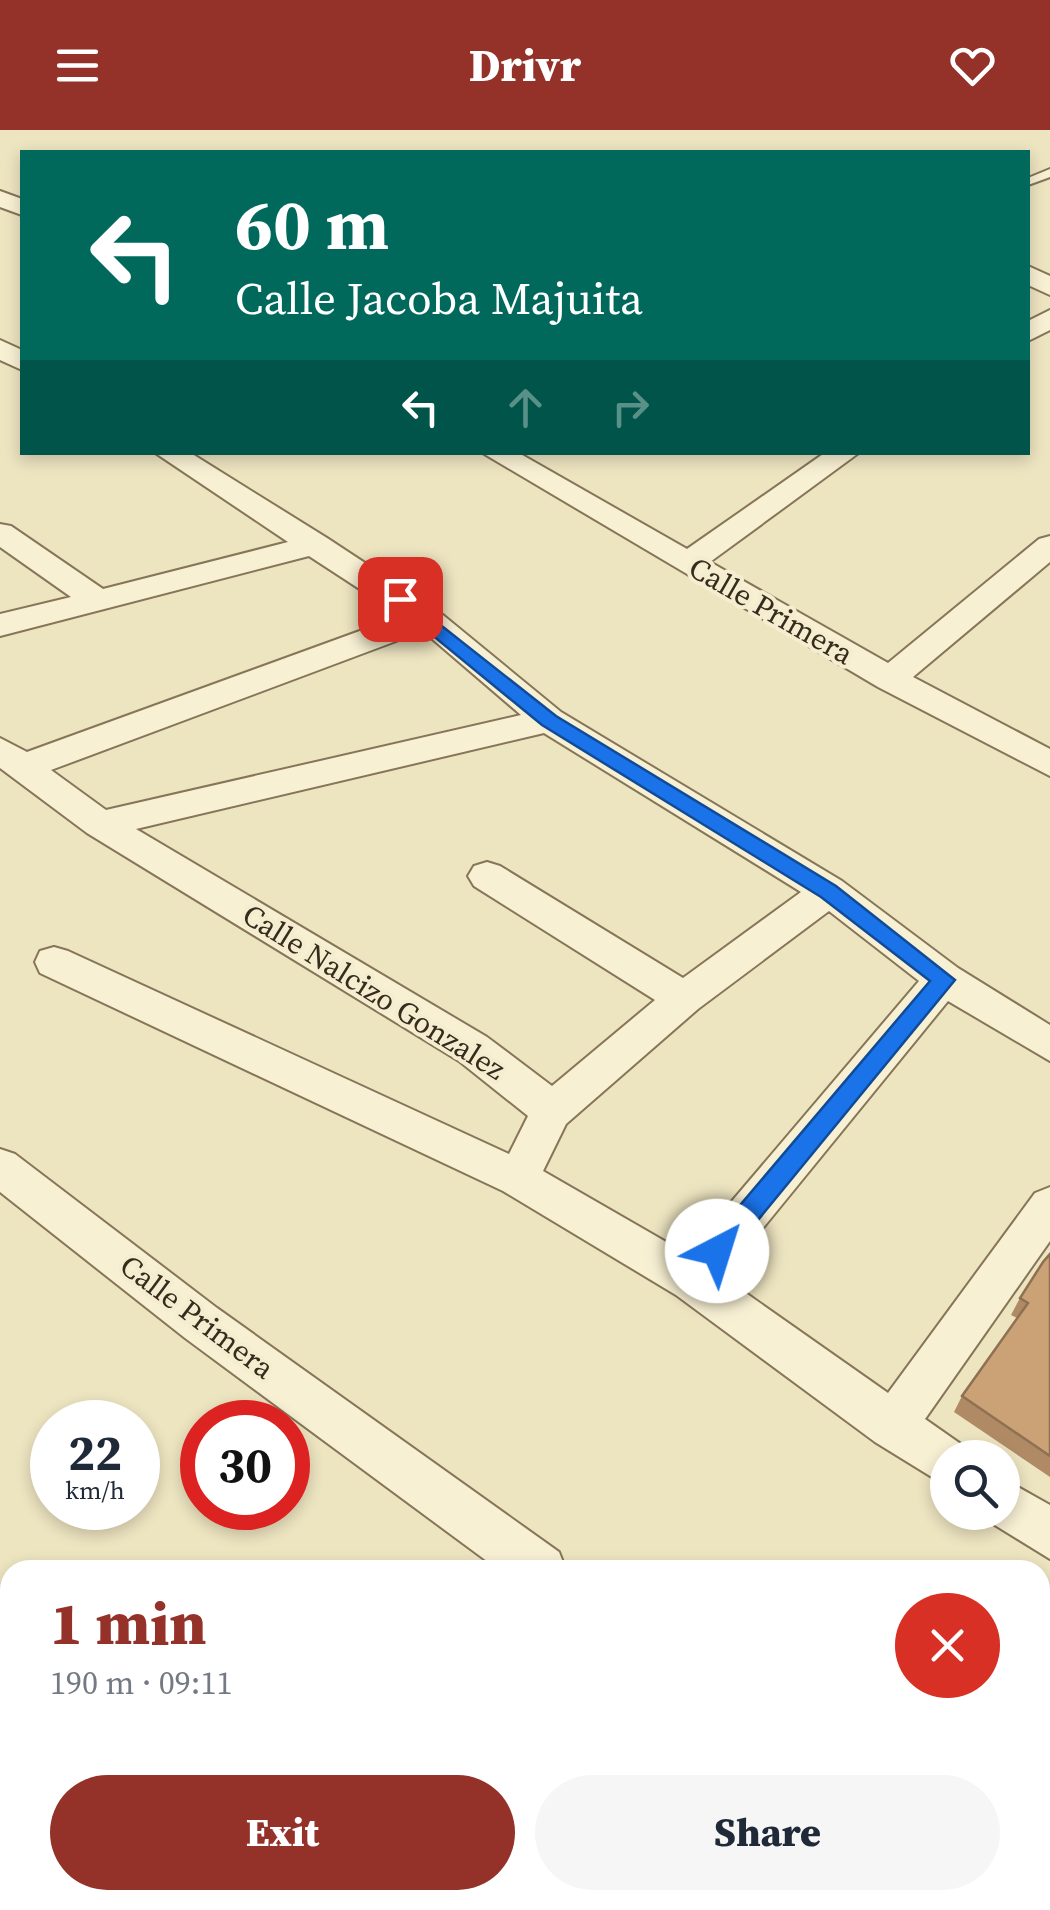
<!DOCTYPE html>
<html lang="en">
<head>
<meta charset="utf-8">
<style>
  :root { --surface:#fff; --page:#f6f6f7; --text:#1f2937; --muted:#747a83; --accent:#943229 }
  body { margin:0; font-family:"Source Serif 4",serif; background:var(--page); color:var(--text); height:100vh; display:flex; flex-direction:column; font-size:38px; white-space:nowrap }
  * { box-sizing:border-box; margin:0 }
  p { font-size:32px; color:var(--muted) }
  .icon { flex:none; width:55px; height:55px; fill:none; stroke:currentColor; stroke-width:2; stroke-linecap:round; stroke-linejoin:round }
  .map { position:relative; flex:1; overflow:hidden }
  .panel { position:absolute; left:0px; top:1430px; width:1050px; height:350px; display:flex; flex-direction:column; background:var(--surface); border-radius:30px 30px 0 0; box-shadow:0 5px 15px #0003 }
  .panel>* { flex:none }
  .guide { position:absolute; left:20px; top:20px; width:1010px; height:305px; border-radius:0px; box-shadow:0 5px 15px #0003; background:#00695c; color:#fff; overflow:hidden }
  .tools { position:absolute; left:930px; top:1310px; display:grid; gap:20px }
  .tools a { display:grid; place-items:center; width:90px; height:90px; border-radius:50%; background:var(--surface); box-shadow:0 5px 15px #0003; font-size:50px }
  .speed { position:absolute; left:30px; top:1270px; display:flex; gap:20px; font-size:50px; font-weight:700; text-align:center }
  .speed>* { display:grid; place-content:center; width:130px; height:130px; border-radius:50%; background:var(--surface); box-shadow:0 5px 15px #0003; line-height:1 }
  .speed small { font-size:25px; font-weight:400 }
  .speed .limit { border:15px solid #d22; background:#fff; color:#111 }
  .pin { position:absolute; display:grid; place-items:center; width:85px; height:85px; color:#fff; margin:-42px; border-radius:20px; box-shadow:0 5px 15px #0006 }
  .me { position:absolute; width:110px; margin:-55px; rotate:40deg; stroke-linejoin:round; filter:drop-shadow(0 0 8px #0008) }
  .turn { display:flex; align-items:center; gap:35px; height:210px; padding:0 50px; font-size:45px }
  .turn .icon { width:130px; height:130px; stroke-width:2.5 }
  .turn b { display:block; font-size:70px; line-height:85px }
  .lanes { display:flex; align-items:center; height:95px; padding:0 50px; background:#0003; justify-content:center; gap:50px; direction:ltr }
  .lanes .off { opacity:.35 }
  .round { display:grid; place-items:center; flex:none; width:105px; height:105px; border-radius:52px; background:var(--page) }
  .summary { display:flex; align-items:center; justify-content:space-between; height:170px; padding:0 50px }
  h1 { font-size:60px; font-weight:800; line-height:75px; color:var(--accent) }
  .primary-button { display:flex; gap:20px; margin-top:auto; padding:20px 50px }
  .primary-button a { flex:1; height:115px; border-radius:60px; background:var(--accent); color:#fff; font-size:40px; font-weight:800; line-height:115px; text-align:center }
  .primary-button a+a { background:var(--page); color:var(--text) }
  header { display:flex; justify-content:space-between; align-items:center; height:130px; padding:0 50px; background:var(--accent); color:#fff; font-size:45px; font-weight:800 }
  .map>svg:first-child { display:block }
</style>
</head>
<body>
<header><svg class="icon" aria-label="menu" viewBox="0 0 24 24"><path d="M4 6h16M4 12h16M4 18h16"/></svg>Drivr<svg class="icon" aria-label="heart" viewBox="0 0 24 24"><path d="M12 20l-8-8c-3-5 5-10 8-4 3-6 11-1 8 4z"/></svg></header>
<div class="map">
<svg width="1050" height="1780" viewBox="0 0 1050 1780">
  <rect width="100%" height="100%" fill="#ede4c0"/>
  <g fill="none" stroke-linecap="round" stroke-linejoin="round">
    <defs>
      <path id="service" d="M1050 39V47L1028 55V48Z"/>
      <path id="minor" d="M0 61 22 69V85L0 77Z
        M1028 136 1050 146V165L1028 155Z
        M1050 180V200L1028 211V191Z
        M0 210 22 220V240L0 230Z
        M154 322H189L327 408 438 481 561 582 842 751 958 838 1050 895V931L948 871 723 1147 888 1263 1035 1063 1050 1057V1111L925 1289 965 1317 969 1328H948V1357L875 1312 676 1165 503 1061 40 843 35 832 40 821 54 817 68 821 509 1024 528 986 459 931 87 703 0 638V608L27 622 401 486 309 426 0 506V484L71 467 0 417V394L11 396 103 459 288 412ZM423 501 521 585 106 680 51 640ZM544 603 801 762 683 848 500 736 487 732 474 736 468 746 474 756 655 870 552 956 487 907 136 699ZM829 781 919 851 687 1124 543 1041 566 994 698 879Z
        M481 322H517L687 419 826 322H860L710 432 888 533 1039 409 1050 406V432L913 547 1050 619V646L878 557Z
        M0 1019 15 1024 217 1178 559 1422 566 1440H499L185 1208 0 1062Z
        M1002 1348 1050 1375V1429L985 1389 982 1382H1002Z
        M0 1613 10 1617V1677L0 1673Z
        M99 1770H161L165 1780H103Z
        M185 1770H246L242 1780H181Z
        M888 1770H951L955 1780H892Z"/>
    </defs>
    <use href="#service" stroke="#867558" stroke-width="4"/>
    <use href="#minor" stroke="#867558" stroke-width="4"/>
    <use href="#service" fill="#f8f0d3" fill-rule="evenodd"/>
    <use href="#minor" fill="#f8f0d3" fill-rule="evenodd"/>
  </g>
  <path fill="#af8a65" d="M1050 1124V1347L954 1282 962 1266 1017 1188 1011 1185 1020 1168Z"/>
  <path fill="#cba176" stroke="#8e7153" stroke-width="2.5" d="M1050 1124V1326L962 1266 1028 1173 1020 1168 1043 1132Z"/>
  <path fill="#1a73e8" stroke="#114b97" stroke-width="2.5" d="M400 463 556 586 836 756 955 850 726 1129H708L704 1121 708 1113 930 851 821 767 542 595 393 473 390 469Z"/>
  <g text-anchor="middle" stroke-width="8" stroke-linejoin="round" paint-order="stroke">
    <g font-size="30" fill="#362b1d" stroke="#f5edd0">
      <text transform="translate(771 481) rotate(30)" y="10">Calle Primera</text>
      <text transform="translate(374 862) rotate(32)" y="10">Calle Nalcizo Gonzalez</text>
      <text transform="translate(197 1187) rotate(37)" y="10">Calle Primera</text>
    </g>
  </g>
</svg>
<div class="tools">
<a><svg class="icon" aria-label="search" viewBox="0 0 24 24"><circle cx="10" cy="10" r="6"/><path d="M15 15l6 6"/></svg></a>
</div>
<div class="speed"><div>22<small>km/h</small></div><div class="limit">30</div></div>
<div class="pin" style="left:400px;top:469px;background:#d93025"><svg class="icon" aria-label="arrive" viewBox="0 0 24 24"><path d="M6 21V4h12l-3 4 3 4H6"/></svg></div>
<svg class="me" style="left:717px;top:1121px" viewBox="-20 -20 40 40"><circle r="19" fill="#fff"/><path d="M0-13L10 11 0 6-10 11z" fill="#1a73e8"/></svg>
<div class="guide">
<div class="turn"><svg class="icon" aria-label="left" viewBox="0 0 24 24"><path d="M17 20v-9H6M10 6l-5 5 5 5"/></svg><div><b>60 m</b>Calle Jacoba Majuita</div></div>
<div class="lanes"><svg class="icon" aria-label="left" viewBox="0 0 24 24"><path d="M17 20v-9H6M10 6l-5 5 5 5"/></svg><svg class="icon off" aria-label="ahead" viewBox="0 0 24 24"><path d="M12 20V5M6 11l6-6 6 6"/></svg><svg class="icon off" aria-label="right" viewBox="0 0 24 24"><path d="M7 20v-9h11M14 6l5 5-5 5"/></svg></div>
</div>
<section class="panel">
<div class="summary"><div><h1>1 min</h1><p>190 m · 09:11</p></div><a class="round" style="background:#d93025;color:#fff"><svg class="icon" aria-label="close" viewBox="0 0 24 24"><path d="M6 6l12 12M18 6L6 18"/></svg></a></div>
<div class="primary-button"><a>Exit</a><a>Share</a></div>
</section>
</div>
</body>
</html>
